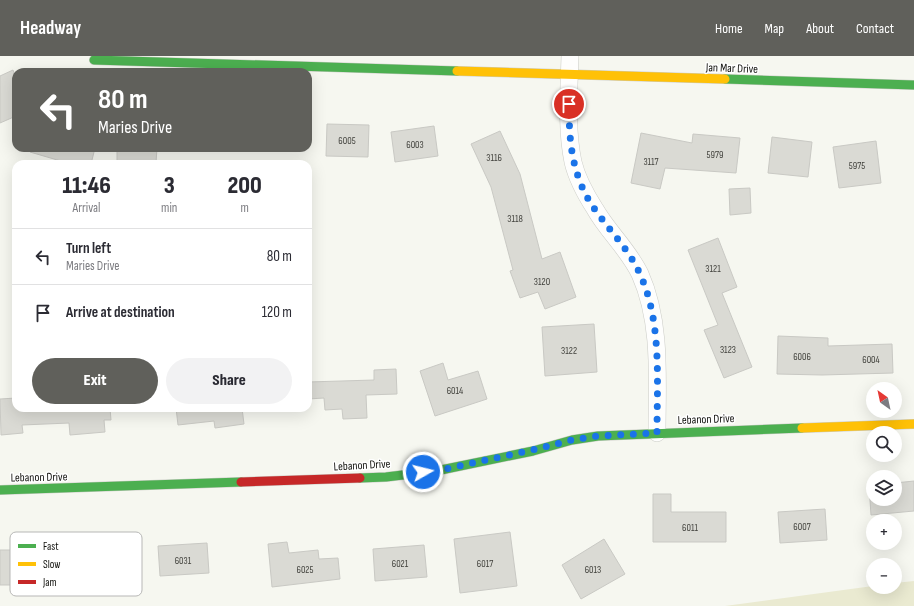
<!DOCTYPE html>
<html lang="en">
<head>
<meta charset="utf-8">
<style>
  :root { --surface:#fff; --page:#f2f2f3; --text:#2b2b33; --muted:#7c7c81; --line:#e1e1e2; --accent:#60605b }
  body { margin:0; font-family:"Sofia Sans Condensed",sans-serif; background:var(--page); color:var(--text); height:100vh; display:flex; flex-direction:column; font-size:15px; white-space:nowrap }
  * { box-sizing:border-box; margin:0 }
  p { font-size:13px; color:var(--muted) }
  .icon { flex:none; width:22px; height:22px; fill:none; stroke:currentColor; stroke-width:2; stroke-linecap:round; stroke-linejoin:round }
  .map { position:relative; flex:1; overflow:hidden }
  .drawer { position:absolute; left:12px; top:104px; width:300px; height:252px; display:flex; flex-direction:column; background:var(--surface); border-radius:12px; box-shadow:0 4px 16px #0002 }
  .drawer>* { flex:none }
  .guide { position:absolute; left:12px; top:12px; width:300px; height:84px; border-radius:12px; box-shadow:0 4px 16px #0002; background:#60605b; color:#fff; overflow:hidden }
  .needle { width:26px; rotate:327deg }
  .tools { position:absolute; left:866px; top:326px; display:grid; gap:8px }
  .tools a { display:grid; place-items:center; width:36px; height:36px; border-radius:50%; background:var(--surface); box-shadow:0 4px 16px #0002; font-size:20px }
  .pin { position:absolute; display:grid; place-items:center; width:34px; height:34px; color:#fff; margin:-17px; border:2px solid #fff; border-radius:50%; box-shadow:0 1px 4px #0007 }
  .me { position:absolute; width:44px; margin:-22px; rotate:82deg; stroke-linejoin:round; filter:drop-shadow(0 0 3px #0008) }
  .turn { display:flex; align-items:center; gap:14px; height:84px; padding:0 20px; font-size:18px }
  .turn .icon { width:52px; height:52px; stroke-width:2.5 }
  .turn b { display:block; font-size:28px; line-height:34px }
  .eta { display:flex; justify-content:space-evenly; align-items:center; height:68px; text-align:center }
  .eta b { font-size:24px; font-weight:800; line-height:28px }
  .primary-button { display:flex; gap:8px; margin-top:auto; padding:8px 20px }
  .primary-button a { flex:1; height:46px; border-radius:24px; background:var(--accent); color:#fff; font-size:16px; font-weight:800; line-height:46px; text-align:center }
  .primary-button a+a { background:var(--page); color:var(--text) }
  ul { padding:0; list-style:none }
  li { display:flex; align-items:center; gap:12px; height:56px; padding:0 20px; border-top:1px solid var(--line) }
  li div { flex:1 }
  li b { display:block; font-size:15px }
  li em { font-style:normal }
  header { display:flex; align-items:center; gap:24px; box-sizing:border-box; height:56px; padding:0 20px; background:var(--accent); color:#fff }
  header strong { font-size:19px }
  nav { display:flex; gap:22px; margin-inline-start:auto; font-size:14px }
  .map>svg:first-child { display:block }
</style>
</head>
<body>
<header>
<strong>Headway</strong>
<nav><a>Home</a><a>Map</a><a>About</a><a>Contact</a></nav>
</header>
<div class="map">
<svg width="914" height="550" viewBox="0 0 914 550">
  <rect width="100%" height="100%" fill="#f6f7f0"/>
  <path fill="#eaead1" d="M914 525V550H725L873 530 895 531V527Z"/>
  <path fill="#dadad4" stroke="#c9c9c4" d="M13 14 16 22V60L0 67V20Z
    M327 68 369 69 368 101 326 100Z
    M434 70 438 100 395 106 391 76Z
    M500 75 520 118 542 203 560 196 576 241 545 253 538 236 520 242 510 215 513 214 491 131 471 88Z
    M641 77 692 87 693 78 740 82 736 117 665 112 660 133 631 127Z
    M772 81 812 86 808 121 768 117Z
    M876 85 881 127 839 132 833 91Z
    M31 92H95L91 108H71L30 96Z
    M117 92H157L156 107H117Z
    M750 132 751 157 730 159 729 133Z
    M718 182 737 231 722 237 752 311 724 322 704 274 718 269 688 194Z
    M594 268 597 316 545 320 542 271Z
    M778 280 828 282V290L892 288 893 317 822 319 777 318Z
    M443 307 448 324 478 315 487 343 435 360 420 315Z
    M396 313 397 338 366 339 367 362 343 363 342 353 325 354 324 342 308 343V326L374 324V314Z
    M16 342V352H110L111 364H104L105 376 70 379 69 367 22 369 23 377 1 379 0 343Z
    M176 352H242L244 368 215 372 214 365 178 369Z
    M914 425V455L871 459 869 429H873V443H895V427Z
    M653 438H671V456H726V486H653Z
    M825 453 827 484 780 487 778 456Z
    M510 476 517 530 460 537 454 483Z
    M604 483 625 518 581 543 562 509Z
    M287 486 289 497 318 494 319 503 338 502 340 523 272 531 268 488Z
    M207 487 209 517 160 520 158 490Z
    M424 489 427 521 375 525 373 493Z
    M0 494H18L19 529H0Z"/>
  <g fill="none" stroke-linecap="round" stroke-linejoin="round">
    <defs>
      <path id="street" d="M570 0C569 35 566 72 573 106 577 123 586 139 595 153 608 176 628 193 640 218 662 267 657 325 657 377"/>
      <path id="fast" d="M94 4 457 15
        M725 23 914 29
        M360 422 386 421 436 415 533 395 572 384 598 380 802 372
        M0 434 241 426"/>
      <path id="slow" d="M457 15 725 23
        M802 372 914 368"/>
      <path id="jam" d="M241 426 360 422"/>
    </defs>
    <use href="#street" stroke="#cbccc6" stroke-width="18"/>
    <use href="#fast" stroke="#cbccc6" stroke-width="10"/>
    <use href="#slow" stroke="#cbccc6" stroke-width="10"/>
    <use href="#jam" stroke="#cbccc6" stroke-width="10"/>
    <use href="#street" stroke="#fefefd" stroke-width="17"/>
    <use href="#fast" stroke="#4caf50" stroke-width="9"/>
    <use href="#slow" stroke="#ffc107" stroke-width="9"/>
    <use href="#jam" stroke="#c62828" stroke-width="9"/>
  </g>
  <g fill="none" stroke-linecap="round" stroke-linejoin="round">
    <path stroke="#1a73e8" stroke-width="7" stroke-dasharray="0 12.6" d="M423 416 436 415 532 394 572 384 598 380 657 377C657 325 662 266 640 218 629 194 611 176 596 155 572 122 569 87 569 48"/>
  </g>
  <g text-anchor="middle" stroke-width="3" stroke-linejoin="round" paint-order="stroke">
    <g font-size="10" fill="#42423d">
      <text x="347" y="88">6005</text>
      <text x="415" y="92">6003</text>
      <text x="715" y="102">5979</text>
      <text x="494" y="105">3116</text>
      <text x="651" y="109">3117</text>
      <text x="857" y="113">5975</text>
      <text x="515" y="166">3118</text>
      <text x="713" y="216">3121</text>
      <text x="542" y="229">3120</text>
      <text x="728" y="297">3123</text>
      <text x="569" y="298">3122</text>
      <text x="802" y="304">6006</text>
      <text x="871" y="307">6004</text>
      <text x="455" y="338">6014</text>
      <text x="802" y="474">6007</text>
      <text x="690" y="475">6011</text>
      <text x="183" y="508">6031</text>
      <text x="400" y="511">6021</text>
      <text x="485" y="511">6017</text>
      <text x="305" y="517">6025</text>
      <text x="593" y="517">6013</text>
    </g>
    <g font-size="12" fill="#0f0f0b" stroke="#fff">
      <text transform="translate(732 12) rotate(2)" y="4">Jan Mar Drive</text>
      <text transform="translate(706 363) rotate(-2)" y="4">Lebanon Drive</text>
      <text transform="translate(362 409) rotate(-3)" y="4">Lebanon Drive</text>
      <text transform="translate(39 421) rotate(-1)" y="4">Lebanon Drive</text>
    </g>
  </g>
  <rect x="10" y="476" width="132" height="64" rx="6" fill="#fff" stroke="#b7b7b6" stroke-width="1"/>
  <rect x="18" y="488" width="18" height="4" fill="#4caf50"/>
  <rect x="18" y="506" width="18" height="4" fill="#ffc107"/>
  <rect x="18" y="524" width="18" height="4" fill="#c62828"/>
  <g font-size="11" fill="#0f0f0b">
    <text x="43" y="494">Fast</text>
    <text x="43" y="512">Slow</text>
    <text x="43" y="530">Jam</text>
  </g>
</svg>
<div class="tools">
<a><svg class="needle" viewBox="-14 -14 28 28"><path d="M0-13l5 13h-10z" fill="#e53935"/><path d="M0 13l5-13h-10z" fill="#7c7c81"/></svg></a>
<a><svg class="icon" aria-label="search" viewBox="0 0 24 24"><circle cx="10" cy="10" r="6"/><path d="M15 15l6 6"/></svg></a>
<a><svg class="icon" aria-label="layers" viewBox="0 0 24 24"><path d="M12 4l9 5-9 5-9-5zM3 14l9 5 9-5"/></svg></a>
<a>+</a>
<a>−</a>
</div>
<div class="pin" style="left:569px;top:48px;background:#d93025"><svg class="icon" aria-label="arrive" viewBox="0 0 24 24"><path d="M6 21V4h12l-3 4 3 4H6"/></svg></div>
<svg class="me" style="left:423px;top:416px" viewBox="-20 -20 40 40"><circle r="17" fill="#1a73e8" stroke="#fff" stroke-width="3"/><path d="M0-11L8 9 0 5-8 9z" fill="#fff"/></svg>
<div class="guide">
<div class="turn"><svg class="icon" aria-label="left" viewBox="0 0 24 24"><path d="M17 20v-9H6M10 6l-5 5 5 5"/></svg><div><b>80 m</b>Maries Drive</div></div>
</div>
<section class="drawer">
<div class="eta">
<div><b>11:46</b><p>Arrival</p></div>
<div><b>3</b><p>min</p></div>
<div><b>200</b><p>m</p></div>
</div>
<ul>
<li><svg class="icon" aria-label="left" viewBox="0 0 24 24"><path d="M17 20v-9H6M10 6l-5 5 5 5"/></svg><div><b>Turn left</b><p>Maries Drive</p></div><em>80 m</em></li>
<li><svg class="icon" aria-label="arrive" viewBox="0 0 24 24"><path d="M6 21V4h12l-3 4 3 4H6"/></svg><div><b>Arrive at destination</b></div><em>120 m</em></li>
</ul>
<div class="primary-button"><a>Exit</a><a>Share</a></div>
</section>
</div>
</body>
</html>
